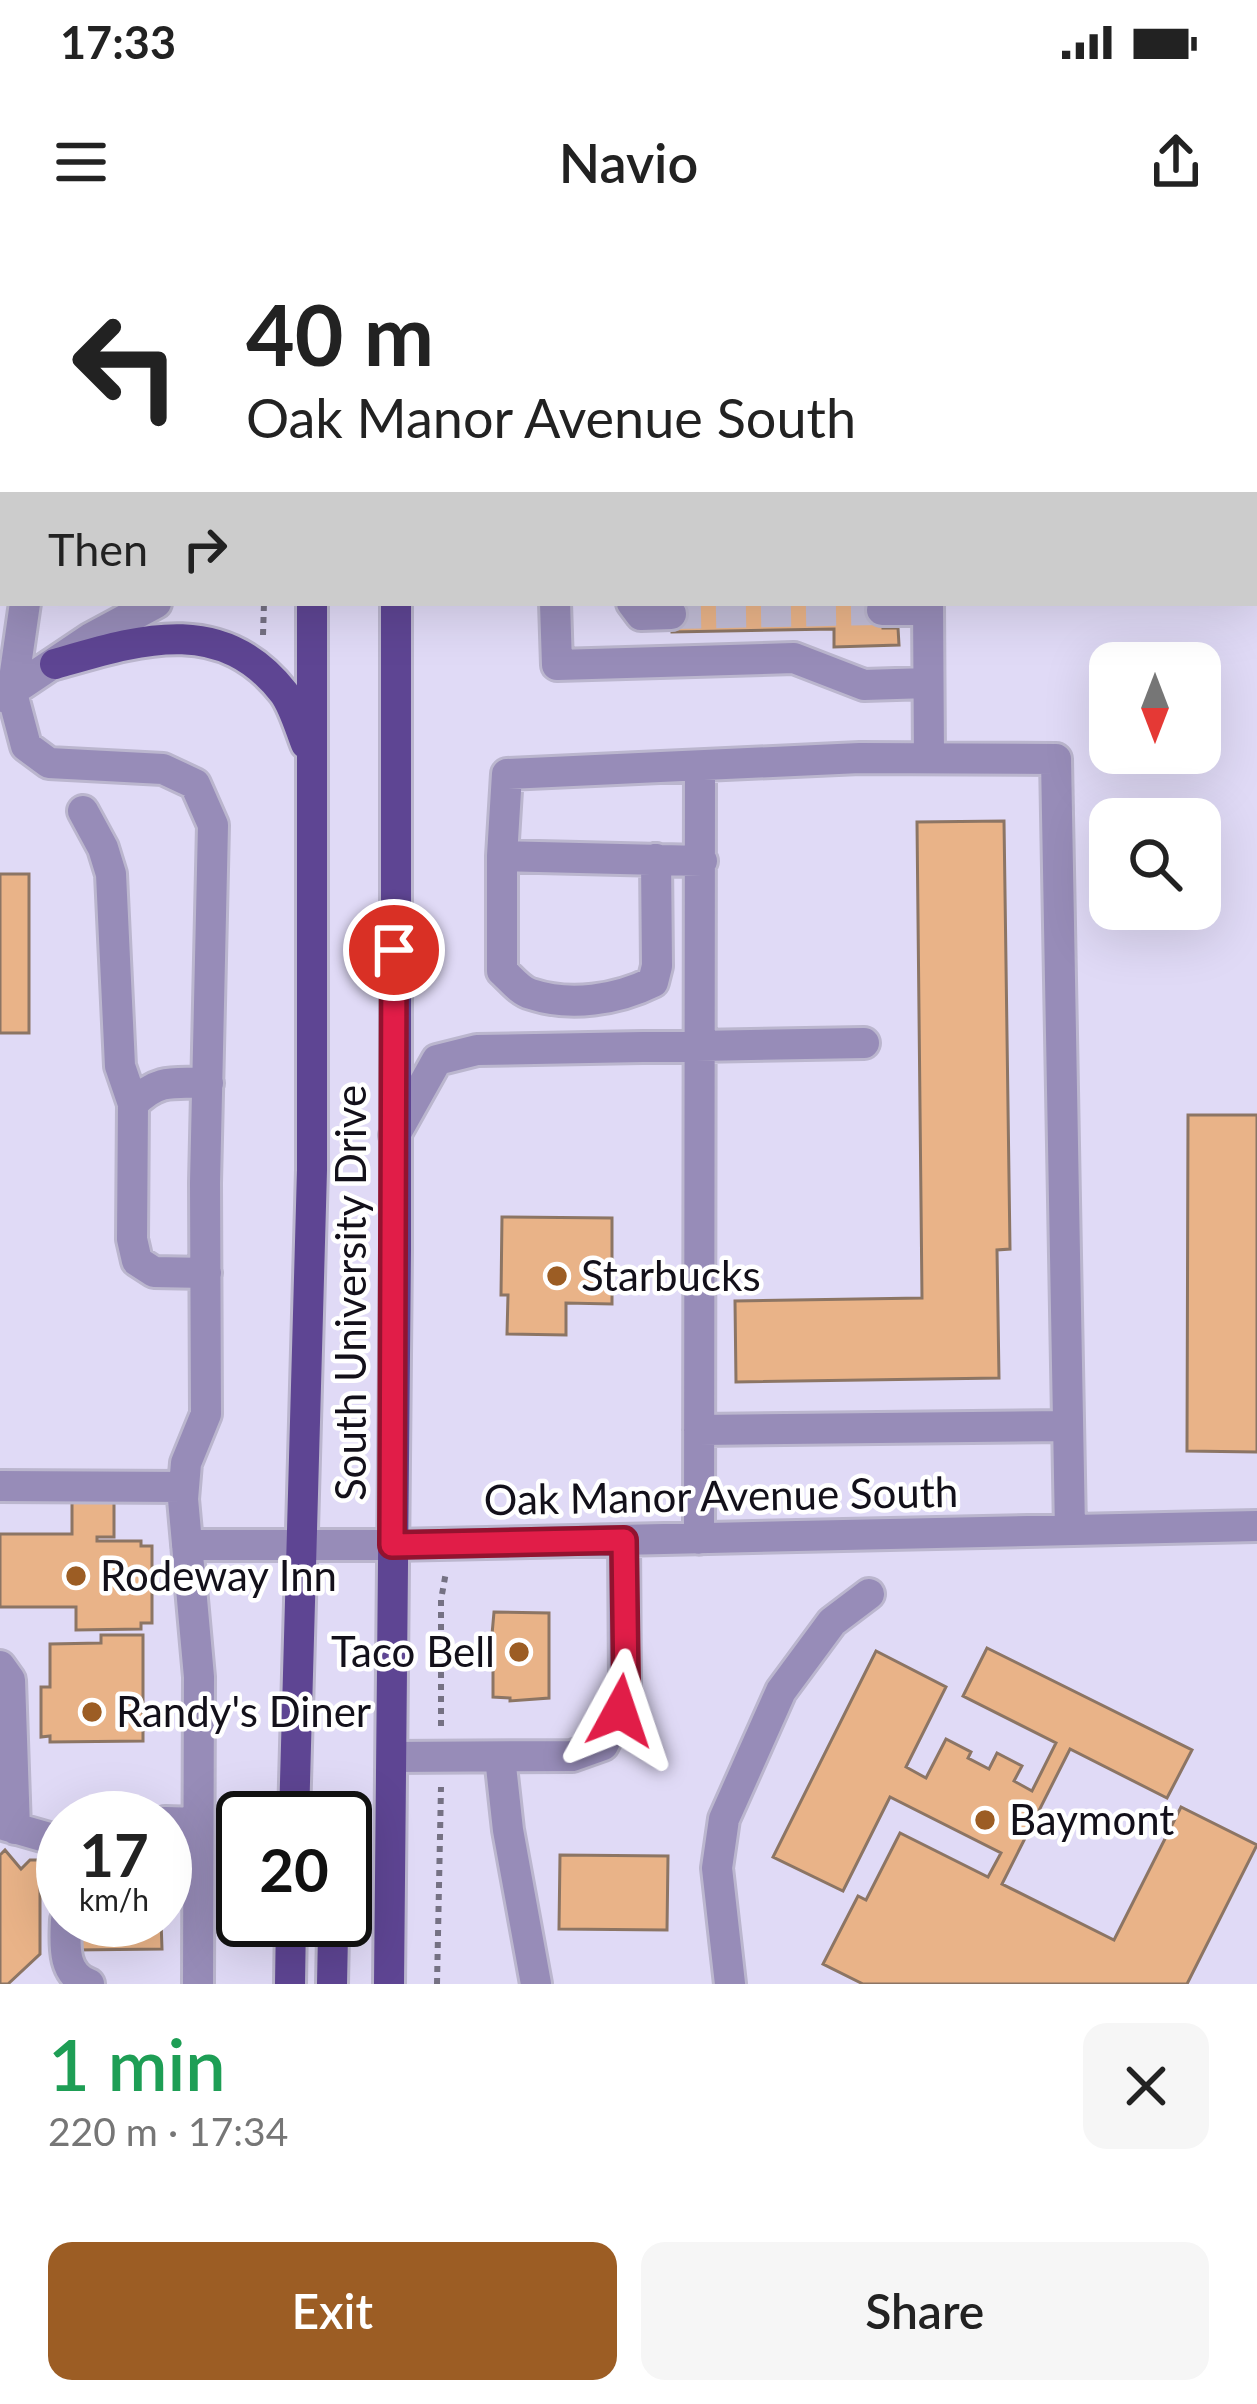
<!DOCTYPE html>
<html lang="en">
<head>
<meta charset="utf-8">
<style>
  :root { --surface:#fff; --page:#f6f6f6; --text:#222; --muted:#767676; --accent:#9c5d24 }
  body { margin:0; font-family:Lato,sans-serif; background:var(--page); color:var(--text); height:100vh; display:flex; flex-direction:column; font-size:45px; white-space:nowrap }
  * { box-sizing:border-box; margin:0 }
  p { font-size:39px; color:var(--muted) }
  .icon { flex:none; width:66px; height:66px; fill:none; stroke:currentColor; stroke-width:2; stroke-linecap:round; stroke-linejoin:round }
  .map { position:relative; height:1744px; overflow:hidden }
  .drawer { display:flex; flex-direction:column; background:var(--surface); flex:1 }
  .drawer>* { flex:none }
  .guide { position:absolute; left:0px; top:0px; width:1257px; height:366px; box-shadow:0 12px 48px #0002; background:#fff; color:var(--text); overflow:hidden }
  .needle { width:78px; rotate:180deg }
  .fabs { position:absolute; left:1089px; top:402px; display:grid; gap:24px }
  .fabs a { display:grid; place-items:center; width:132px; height:132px; border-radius:24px; background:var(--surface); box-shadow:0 12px 48px #0002; font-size:60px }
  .speed { position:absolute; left:36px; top:1551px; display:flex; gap:24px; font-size:60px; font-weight:700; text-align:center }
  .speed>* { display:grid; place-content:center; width:156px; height:156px; border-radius:50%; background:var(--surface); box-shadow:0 12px 48px #0002; line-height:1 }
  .speed small { font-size:30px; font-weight:400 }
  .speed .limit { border:6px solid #111; border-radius:18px; background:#fff; color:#111 }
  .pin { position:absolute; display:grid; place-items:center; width:102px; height:102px; color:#fff; margin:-51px; border:6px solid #fff; border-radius:50%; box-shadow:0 3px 12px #0007 }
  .me { position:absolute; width:132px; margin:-66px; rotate:5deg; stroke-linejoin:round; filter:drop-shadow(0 0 9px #0008) }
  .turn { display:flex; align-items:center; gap:42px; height:252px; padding:0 48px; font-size:54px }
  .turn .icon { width:156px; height:156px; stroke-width:2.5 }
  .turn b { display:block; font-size:84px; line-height:102px }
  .then { display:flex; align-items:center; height:114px; padding:0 48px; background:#0003; gap:24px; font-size:45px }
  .round { display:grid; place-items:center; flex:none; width:126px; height:126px; border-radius:24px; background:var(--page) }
  .headline { display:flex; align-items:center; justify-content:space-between; height:204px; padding:0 48px }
  h1 { font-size:72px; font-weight:600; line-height:90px; color:#1e9e55 }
  .button { display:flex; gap:24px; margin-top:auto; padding:24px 48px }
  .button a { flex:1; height:138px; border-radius:24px; background:var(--accent); color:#fff; font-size:48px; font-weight:600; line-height:138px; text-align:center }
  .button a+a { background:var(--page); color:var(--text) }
  .status { display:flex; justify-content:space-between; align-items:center; height:84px; padding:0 60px; background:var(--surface); direction:ltr }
  .status svg { height:33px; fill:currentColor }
  header { display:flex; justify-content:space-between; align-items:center; height:156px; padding:0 48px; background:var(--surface); font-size:54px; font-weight:600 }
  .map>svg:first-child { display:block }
</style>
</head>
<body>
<div class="status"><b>17:33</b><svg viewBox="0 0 49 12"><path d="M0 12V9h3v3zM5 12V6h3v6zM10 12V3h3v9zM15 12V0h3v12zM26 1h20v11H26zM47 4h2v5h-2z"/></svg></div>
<header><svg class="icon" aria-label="menu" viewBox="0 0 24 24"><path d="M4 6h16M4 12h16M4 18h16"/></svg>Navio<svg class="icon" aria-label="share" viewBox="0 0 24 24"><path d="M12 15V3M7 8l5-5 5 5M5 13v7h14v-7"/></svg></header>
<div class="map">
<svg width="1257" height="1744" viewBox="0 0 1257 1744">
  <rect width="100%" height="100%" fill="#e0daf6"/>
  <path fill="#e9b388" stroke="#8c7564" stroke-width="3" d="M0 0H100V3H3L0 7Z
    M549 0H666V3H549Z
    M1187 0H1257V91L1254 3Z
    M0 38H3V128H0Z
    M671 363H882L883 388H898L899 405 834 407V389L672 392Z
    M1004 581 1010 1009 997 1010 999 1138 736 1142 735 1061 922 1058 917 582Z
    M0 634H29V793H0Z
    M1188 875H1257V1212L1187 1211Z
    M502 977 612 978V1064L566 1063V1095L507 1094 508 1055H501Z
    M72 1252H114V1297H97V1301H141V1306H152V1383H141V1389L76 1390V1367H0V1294H72Z
    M494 1372 549 1373V1458L510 1461V1458L493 1457V1428H489Z
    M101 1395H143V1501L50 1502V1496L41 1497V1447H50V1404L101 1403Z
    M987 1408 1192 1510 1167 1558 1070 1509 1002 1644 1114 1700 1181 1567 1257 1605 1187 1744H863L823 1724 858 1656 866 1660 900 1593 988 1637 1001 1613 890 1557 843 1651 773 1617 876 1411 946 1447 906 1527 926 1538 946 1499 971 1512 968 1518 989 1529 997 1513 1022 1526 1014 1541 1032 1551 1056 1503 963 1456Z
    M5 1610 21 1629 30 1620H40V1714L8 1744H0V1615Z
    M560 1615 668 1616 667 1690 559 1689Z
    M73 1680H161L162 1709 74 1710Z"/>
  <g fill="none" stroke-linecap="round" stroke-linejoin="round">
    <path stroke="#c1bcd5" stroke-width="30" stroke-dasharray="30 15" stroke-linecap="butt" d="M671 374 882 370"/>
    <defs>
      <path id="minor" d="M463 0V3
        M1142 0V3
        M255 3V0
        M509 3V0
        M717 3V0
        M769 3V0
        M0 25H3
        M1254 187H1257
        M25 363 12 453 26 506 49 523 163 529 195 544 213 585 205 943 206 1174 186 1223 183 1259 199 1437 198 1744
        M555 363 557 425 794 418 864 445 928 443
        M632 363 641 375 671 374
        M928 363 929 517
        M882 370H928
        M3 457 91 398 156 363
        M83 571 103 608 111 634 120 826 133 864
        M502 616V731C511 739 520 751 531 754 570 767 617 760 653 742L657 726 656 619
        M702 621 502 616 507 534 860 518 1056 519 1070 1290
        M395 895 437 820 477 810 864 803
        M206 1033 154 1032 137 1021 132 999 133 864C158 838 174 843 208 843
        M699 1190 1066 1186
        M0 1246 184 1247
        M699 1299 700 528
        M187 1305H392L1257 1286
        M0 1426 10 1440 15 1589
        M392 1517 572 1516 603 1505 620 1471 625 1445 624 1300
        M500 1517 508 1590 536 1744
        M165 1582 198 1583
        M0 1584 63 1602
        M66 1680C65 1705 62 1734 89 1744
        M730 1744 717 1628 724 1579 781 1451 832 1382 869 1354"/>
      <path id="major" d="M314 3V0
        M400 3V0
        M55 424C139 400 221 372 284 453 294 467 300 489 306 504
        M294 1578 312 930V363
        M322 1680 333 1694 332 1744
        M290 1744 291 1680
        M389 1744 396 1010V363"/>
    </defs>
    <use href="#minor" stroke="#bbb6ce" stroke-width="36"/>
    <use href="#major" stroke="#bbb6ce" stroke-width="36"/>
    <path stroke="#757183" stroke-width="6" stroke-dasharray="6 6" stroke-linecap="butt" d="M263 395 264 363
      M441 1486V1360L446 1332
      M437 1744 441 1547"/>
    <use href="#minor" stroke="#978cb8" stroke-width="30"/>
    <use href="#major" stroke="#5e4593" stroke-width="30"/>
  </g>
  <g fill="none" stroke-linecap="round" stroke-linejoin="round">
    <defs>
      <path id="route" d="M394 710 392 1305 624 1300 626 1444 620 1471"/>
    </defs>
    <use href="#route" stroke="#92132f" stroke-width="30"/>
    <use href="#route" stroke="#e11d48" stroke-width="21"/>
  </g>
  <g fill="#9c5d24" stroke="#fff" stroke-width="4.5">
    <circle cx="557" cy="1036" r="12"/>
    <circle cx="76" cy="1336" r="12"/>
    <circle cx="519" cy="1412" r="12"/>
    <circle cx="92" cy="1472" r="12"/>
    <circle cx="985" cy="1580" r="12"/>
  </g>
  <g text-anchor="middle" stroke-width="9" stroke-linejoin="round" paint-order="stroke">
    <g font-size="42" fill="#13101a" stroke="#fff" text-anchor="start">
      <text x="581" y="1051">Starbucks</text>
      <text x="100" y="1351">Rodeway Inn</text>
      <text x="495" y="1427" text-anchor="end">Taco Bell</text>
      <text x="116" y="1487">Randy's Diner</text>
      <text x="1009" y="1595">Baymont</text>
    </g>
    <g font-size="42" fill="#13101a" stroke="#fff">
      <text transform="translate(351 1053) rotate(-90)" y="15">South University Drive</text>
      <text transform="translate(721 1256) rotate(-1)" y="15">Oak Manor Avenue South</text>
    </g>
  </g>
</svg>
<div class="fabs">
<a><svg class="needle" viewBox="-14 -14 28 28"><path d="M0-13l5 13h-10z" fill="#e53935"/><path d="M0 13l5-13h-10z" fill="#767676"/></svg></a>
<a><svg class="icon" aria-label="search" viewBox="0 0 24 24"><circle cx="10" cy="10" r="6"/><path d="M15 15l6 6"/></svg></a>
</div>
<div class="speed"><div>17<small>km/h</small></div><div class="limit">20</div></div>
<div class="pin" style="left:394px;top:710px;background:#d93025"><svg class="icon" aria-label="arrive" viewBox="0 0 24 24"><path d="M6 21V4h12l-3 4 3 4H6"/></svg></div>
<svg class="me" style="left:620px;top:1471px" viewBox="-20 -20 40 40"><path d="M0-17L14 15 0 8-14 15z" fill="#e11d48" stroke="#fff" stroke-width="4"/></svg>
<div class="guide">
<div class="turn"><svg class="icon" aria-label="left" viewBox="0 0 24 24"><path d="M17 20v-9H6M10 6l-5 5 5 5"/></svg><div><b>40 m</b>Oak Manor Avenue South</div></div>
<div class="then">Then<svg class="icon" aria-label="right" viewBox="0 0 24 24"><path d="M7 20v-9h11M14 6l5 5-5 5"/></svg></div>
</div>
</div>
<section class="drawer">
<div class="headline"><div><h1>1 min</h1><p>220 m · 17:34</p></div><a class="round"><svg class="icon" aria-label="close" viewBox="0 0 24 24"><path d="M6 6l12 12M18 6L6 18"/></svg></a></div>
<div class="button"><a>Exit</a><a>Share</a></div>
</section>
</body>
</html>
